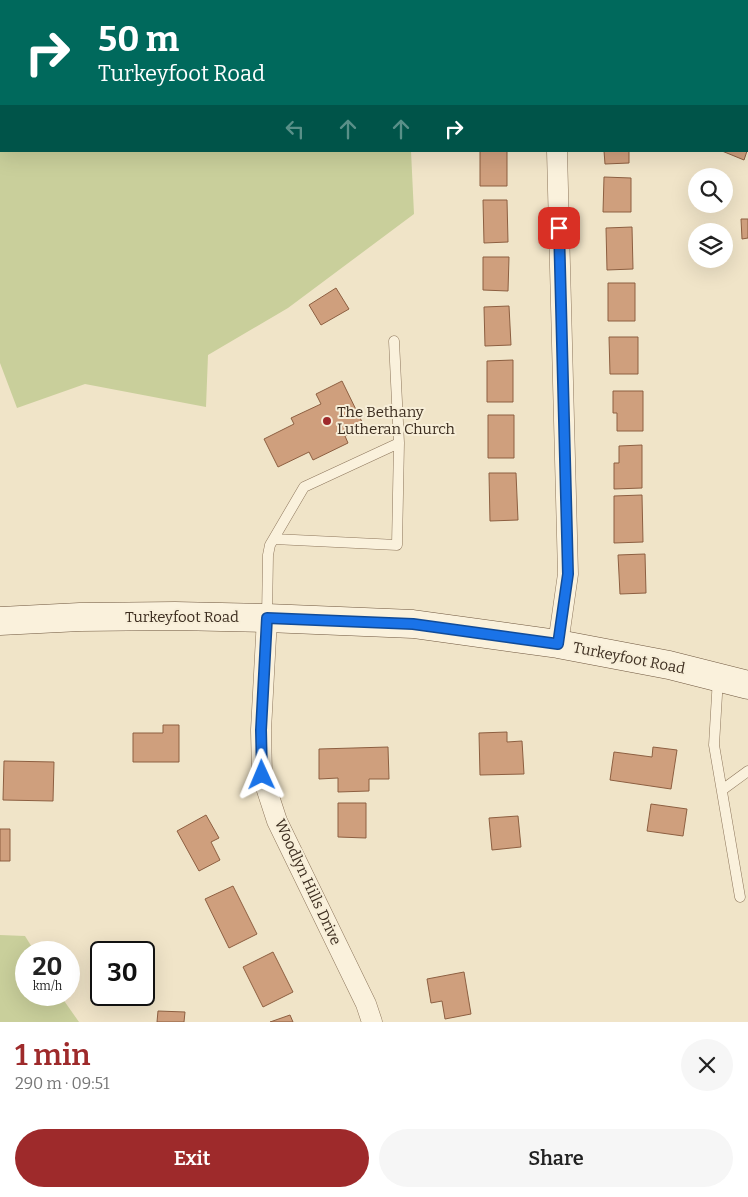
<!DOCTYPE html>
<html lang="en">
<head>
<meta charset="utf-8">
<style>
  :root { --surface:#fff; --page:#f6f6f6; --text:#222; --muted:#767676; --accent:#9e2a2b }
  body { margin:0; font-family:Bitter,serif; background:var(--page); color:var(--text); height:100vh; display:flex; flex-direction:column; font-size:19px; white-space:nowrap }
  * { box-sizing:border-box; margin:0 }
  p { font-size:16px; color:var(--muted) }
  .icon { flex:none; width:28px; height:28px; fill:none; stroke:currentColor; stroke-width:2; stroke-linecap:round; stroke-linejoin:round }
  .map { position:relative; height:1022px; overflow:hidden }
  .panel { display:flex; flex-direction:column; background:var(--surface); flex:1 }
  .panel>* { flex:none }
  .banner { position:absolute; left:0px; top:0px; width:749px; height:152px; box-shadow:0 5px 20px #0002; background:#00695c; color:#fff; overflow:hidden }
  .fabs { position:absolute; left:688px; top:168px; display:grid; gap:10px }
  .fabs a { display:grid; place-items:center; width:45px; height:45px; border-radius:50%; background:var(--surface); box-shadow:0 5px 20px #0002; font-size:25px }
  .speed { position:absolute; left:15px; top:941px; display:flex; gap:10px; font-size:25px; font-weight:700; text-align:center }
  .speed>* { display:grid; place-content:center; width:65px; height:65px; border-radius:50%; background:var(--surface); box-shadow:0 5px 20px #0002; line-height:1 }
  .speed small { font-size:12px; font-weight:400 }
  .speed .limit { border:2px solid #111; border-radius:8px; background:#fff; color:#111 }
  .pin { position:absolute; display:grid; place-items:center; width:42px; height:42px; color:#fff; margin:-21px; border-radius:10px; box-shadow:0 2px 8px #0006 }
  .me { position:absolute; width:55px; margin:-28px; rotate:359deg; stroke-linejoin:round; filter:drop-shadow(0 0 4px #0008) }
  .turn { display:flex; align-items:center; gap:18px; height:105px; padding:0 15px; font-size:22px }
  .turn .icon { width:65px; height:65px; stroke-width:2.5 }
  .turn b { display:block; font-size:35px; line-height:42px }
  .lanes { display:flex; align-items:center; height:48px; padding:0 15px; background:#0003; justify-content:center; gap:25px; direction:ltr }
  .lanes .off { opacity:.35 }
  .round { display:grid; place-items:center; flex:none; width:52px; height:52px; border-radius:26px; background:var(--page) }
  .summary { display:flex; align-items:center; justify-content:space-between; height:85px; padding:0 15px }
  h1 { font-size:30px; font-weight:600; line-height:38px; color:var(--accent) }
  .primary-button { display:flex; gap:10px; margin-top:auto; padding:10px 15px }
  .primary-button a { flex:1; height:58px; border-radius:30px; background:var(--accent); color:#fff; font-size:20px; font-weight:600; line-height:58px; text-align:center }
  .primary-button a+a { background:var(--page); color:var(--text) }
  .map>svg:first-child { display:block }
</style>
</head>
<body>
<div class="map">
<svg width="748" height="1022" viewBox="0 0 748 1022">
  <rect width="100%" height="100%" fill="#f0e4c8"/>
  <path fill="#c9cf9b" d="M0 0H446L442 1H1V151H411L414 214 288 308 208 355 206 407 85 384 17 408 0 363Z
    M0 935 25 936 35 952H26V995H60L79 1022H0Z"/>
  <path fill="#cf9f7d" stroke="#8d5f41" d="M672 0H718L719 1H672Z
    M480 151H507V186H480Z
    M604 151H629V163L605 164Z
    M722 151H747L744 160Z
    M604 177 631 178V212H603Z
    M483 200H507L508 242 484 243Z
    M741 219H748V238L742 239Z
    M632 227 633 269 607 270 606 228Z
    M483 257H509L508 291 483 290Z
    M608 283H635V321H608Z
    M336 288 349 309 321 325 309 305Z
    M509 306 511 345 485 346 484 307Z
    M609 337H638V374H610Z
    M513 360V402H487V361Z
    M342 381 364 426 345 436 348 443 313 460 309 452 278 467 264 439 294 424 291 418 321 404 316 394Z
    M613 391H643V431H617V413H613Z
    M488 415H514V458H488Z
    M642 445V488L614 489V463H619V446Z
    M489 473H516L518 520 490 521Z
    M642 495 643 542 614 543V496Z
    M645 554 646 593 620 594 618 555Z
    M163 725H179V762H133V733H163Z
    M507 732V742L522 741 524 774 480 775 479 733Z
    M388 747 389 779H369V791L338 792V778L319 779V749Z
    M653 747 677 750 671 789 610 780 614 752 652 757Z
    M4 761 54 762 53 801 3 800Z
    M338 803H366V838L338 837Z
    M651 804 687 809 683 836 647 831Z
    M206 815 219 838 211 842 220 860 199 871 177 831Z
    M518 816 521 847 492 850 489 818Z
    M0 829H10V861H0Z
    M233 886 257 934 229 948 205 899Z
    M273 952 293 992 263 1007 243 967Z
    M464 972 471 1014 445 1019 442 1001 431 1003 427 979Z
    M158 1011 185 1012 184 1022H157Z
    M290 1015 293 1022H270Z"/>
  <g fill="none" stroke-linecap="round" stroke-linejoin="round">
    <defs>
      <path id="lane" d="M394 341 399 443
        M267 617 268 555 270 545 304 487 399 443 397 545 274 539
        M718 678 714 745 740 897
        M722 790 748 771"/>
      <path id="street" d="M560 1V0
        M557 151 568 574 558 644
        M267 618 261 730 262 775 277 821 366 1004 372 1022"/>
      <path id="secondary" d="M0 621 80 617 175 616 267 618 413 624 558 644 669 665 748 685"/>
    </defs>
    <use href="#lane" stroke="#8d765c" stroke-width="11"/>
    <use href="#street" stroke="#8d765c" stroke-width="21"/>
    <use href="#secondary" stroke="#6f573f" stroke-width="29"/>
    <use href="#lane" stroke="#faf1dc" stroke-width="10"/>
    <use href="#street" stroke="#faf1dc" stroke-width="20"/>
    <use href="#secondary" stroke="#faf1dc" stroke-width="28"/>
  </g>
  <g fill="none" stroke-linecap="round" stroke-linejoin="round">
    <defs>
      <path id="route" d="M262 775 261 730 267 618 413 624 558 644 568 574 559 228"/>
    </defs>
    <use href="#route" stroke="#114b97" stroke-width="12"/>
    <use href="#route" stroke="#1a73e8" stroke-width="9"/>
  </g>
  <circle fill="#9e2a2b" stroke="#f7eed8" stroke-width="2" cx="327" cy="421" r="5"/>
  <g text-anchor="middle" stroke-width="4" stroke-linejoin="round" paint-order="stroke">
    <g font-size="15" fill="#3d2e20" stroke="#f7eed8" text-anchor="start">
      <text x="337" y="417">The Bethany<tspan x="337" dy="17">Lutheran Church</tspan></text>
    </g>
    <g font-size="15" fill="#3d2e20" stroke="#f7eed8">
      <text x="182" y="622">Turkeyfoot Road</text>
      <text transform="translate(629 658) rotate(11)" y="5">Turkeyfoot Road</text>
      <text transform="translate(308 882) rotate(65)" y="5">Woodlyn Hills Drive</text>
    </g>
  </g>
</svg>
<div class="fabs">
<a><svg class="icon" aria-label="search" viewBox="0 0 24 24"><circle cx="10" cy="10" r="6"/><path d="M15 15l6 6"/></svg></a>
<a><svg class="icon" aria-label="layers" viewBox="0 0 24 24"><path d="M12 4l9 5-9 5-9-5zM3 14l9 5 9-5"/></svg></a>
</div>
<div class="speed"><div>20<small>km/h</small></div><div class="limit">30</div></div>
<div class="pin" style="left:559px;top:228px;background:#d93025"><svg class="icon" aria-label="arrive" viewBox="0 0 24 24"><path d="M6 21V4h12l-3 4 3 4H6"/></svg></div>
<svg class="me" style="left:262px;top:775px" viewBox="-20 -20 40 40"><path d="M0-17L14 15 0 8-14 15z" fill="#1a73e8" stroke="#fff" stroke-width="4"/></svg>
<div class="banner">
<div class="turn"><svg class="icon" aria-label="right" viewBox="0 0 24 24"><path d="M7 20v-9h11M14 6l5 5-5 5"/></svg><div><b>50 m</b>Turkeyfoot Road</div></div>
<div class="lanes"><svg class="icon off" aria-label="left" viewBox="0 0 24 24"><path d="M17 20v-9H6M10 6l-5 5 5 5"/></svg><svg class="icon off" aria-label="ahead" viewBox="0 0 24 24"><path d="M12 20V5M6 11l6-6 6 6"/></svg><svg class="icon off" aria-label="ahead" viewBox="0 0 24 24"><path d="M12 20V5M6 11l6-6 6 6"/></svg><svg class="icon" aria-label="right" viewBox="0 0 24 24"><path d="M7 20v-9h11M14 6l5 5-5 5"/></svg></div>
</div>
</div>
<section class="panel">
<div class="summary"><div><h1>1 min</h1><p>290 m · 09:51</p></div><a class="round"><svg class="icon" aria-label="close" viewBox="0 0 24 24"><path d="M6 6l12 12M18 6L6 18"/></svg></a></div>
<div class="primary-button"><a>Exit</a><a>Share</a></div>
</section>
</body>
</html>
